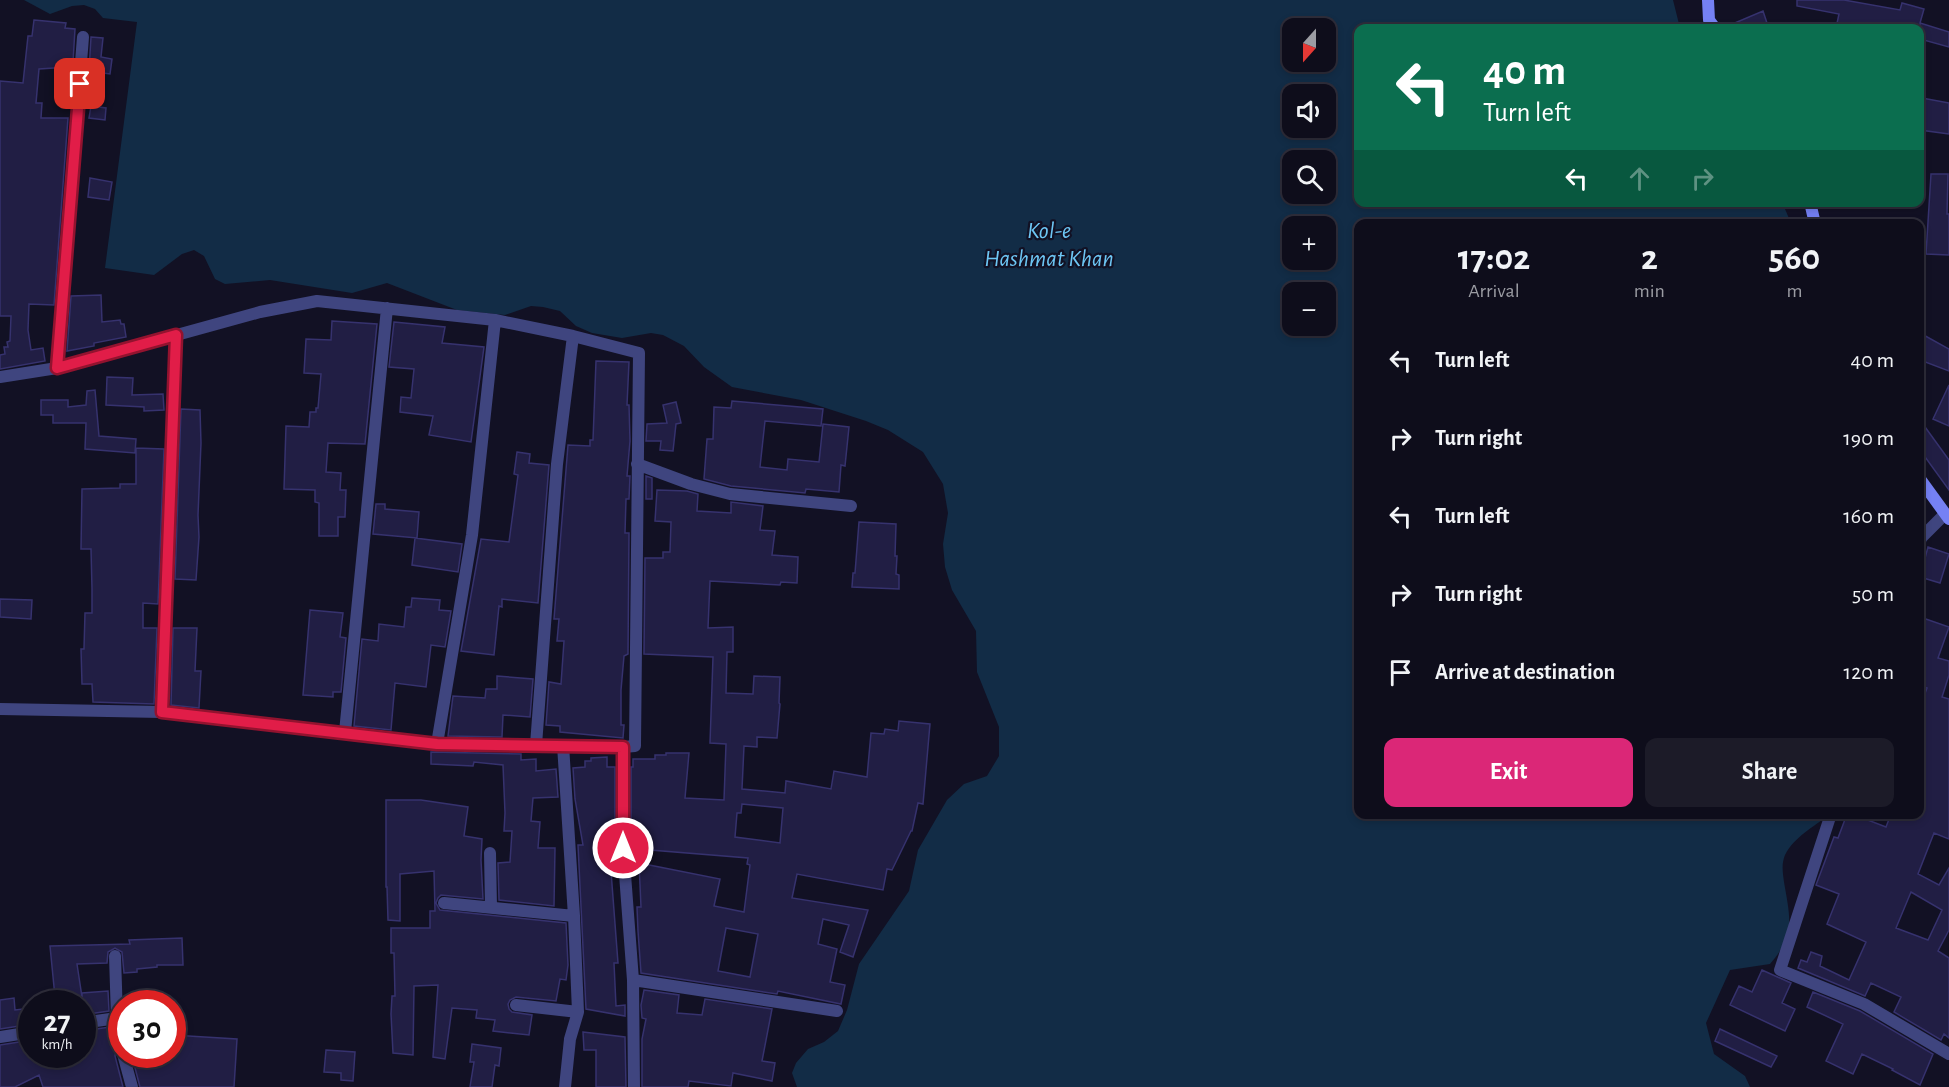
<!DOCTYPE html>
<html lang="en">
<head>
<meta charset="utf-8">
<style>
  :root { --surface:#0e0d1b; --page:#1c1b28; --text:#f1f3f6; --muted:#9b9ca3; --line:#2e2d3a; --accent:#db2777 }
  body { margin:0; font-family:"Alegreya Sans",sans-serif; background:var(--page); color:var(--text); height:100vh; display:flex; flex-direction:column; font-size:22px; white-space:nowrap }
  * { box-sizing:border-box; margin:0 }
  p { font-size:20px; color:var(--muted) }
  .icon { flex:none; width:33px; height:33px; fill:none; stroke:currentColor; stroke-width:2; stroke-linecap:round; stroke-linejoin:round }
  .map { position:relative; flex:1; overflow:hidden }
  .side { position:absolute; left:1354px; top:219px; width:570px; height:600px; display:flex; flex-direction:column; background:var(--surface); border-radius:12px; box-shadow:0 3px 9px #0003,0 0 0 2px var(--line) }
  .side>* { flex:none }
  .top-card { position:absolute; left:1354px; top:24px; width:570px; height:183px; border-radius:12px; box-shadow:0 3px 9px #0003,0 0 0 2px var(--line); background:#0b6e4f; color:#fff; overflow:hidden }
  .needle { width:39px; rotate:201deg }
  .buttons { position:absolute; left:1282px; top:18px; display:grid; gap:12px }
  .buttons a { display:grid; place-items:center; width:54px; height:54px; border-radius:12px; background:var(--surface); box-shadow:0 3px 9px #0003,0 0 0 2px var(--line); font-size:30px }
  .speed { position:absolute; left:18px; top:990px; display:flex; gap:12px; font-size:30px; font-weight:700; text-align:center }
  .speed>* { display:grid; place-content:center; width:78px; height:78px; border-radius:50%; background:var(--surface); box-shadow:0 3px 9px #0003,0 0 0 2px var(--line); line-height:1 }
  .speed small { font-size:15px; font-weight:400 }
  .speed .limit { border:9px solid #d22; background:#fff; color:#111 }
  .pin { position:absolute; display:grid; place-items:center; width:51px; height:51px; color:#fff; margin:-26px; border-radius:12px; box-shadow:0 3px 9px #0006 }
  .me { position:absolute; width:66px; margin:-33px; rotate:0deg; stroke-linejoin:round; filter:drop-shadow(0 0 4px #0008) }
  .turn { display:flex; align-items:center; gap:21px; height:126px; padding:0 30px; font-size:27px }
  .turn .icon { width:78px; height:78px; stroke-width:2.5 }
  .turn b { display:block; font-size:42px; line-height:51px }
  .lanes { display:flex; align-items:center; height:57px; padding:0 30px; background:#0003; justify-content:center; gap:30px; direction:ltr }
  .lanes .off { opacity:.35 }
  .eta { display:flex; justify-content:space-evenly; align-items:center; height:102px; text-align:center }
  .eta b { font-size:36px; font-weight:700; line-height:42px }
  .button { display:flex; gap:12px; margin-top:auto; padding:12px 30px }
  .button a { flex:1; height:69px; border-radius:12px; background:var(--accent); color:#fff; font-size:24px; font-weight:700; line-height:69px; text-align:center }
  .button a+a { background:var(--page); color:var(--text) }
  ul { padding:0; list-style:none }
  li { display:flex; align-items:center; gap:18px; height:78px; padding:0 30px }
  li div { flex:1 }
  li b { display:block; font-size:22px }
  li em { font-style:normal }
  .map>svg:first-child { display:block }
</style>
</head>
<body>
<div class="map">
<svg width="1949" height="1087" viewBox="0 0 1949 1087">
  <rect width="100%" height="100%" fill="#121124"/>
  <path fill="#122c46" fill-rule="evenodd" d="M24 0H1673L1680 28H1359V202H1782L1791 223 1359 224V814L1828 815C1813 828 1795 836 1785 855 1781 865 1783 873 1784 882 1790 918 1796 934 1770 964L1730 970 1706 1023 1714 1054 1745 1076 1750 1087H797L792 1073 796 1063 808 1049 824 1042 838 1031 847 1010 859 964 909 891 918 850 947 800 964 784 987 776 999 756V727L977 672 976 631 952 590 945 567 943 544 948 513 943 484 923 452 888 430 866 421 801 400 732 387 704 367 684 346 663 335 651 333 622 338 592 333 576 326 560 311 543 307 531 306 505 315 457 310 387 283 352 293 270 280 225 284 215 279 204 256 194 250 182 254 154 275 105 268 137 22 103 18 95 9 84 5 72 6 50 14ZM1293 28H1326V62H1293ZM1293 94H1326V128H1293ZM1293 160H1326V194H1293ZM1293 226H1326V260H1293ZM1293 292H1326V326H1293Z"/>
  <path fill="#211e44" stroke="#36326e" stroke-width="1.5" fill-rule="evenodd" d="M1797 0H1844L1900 10 1902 3 1924 9 1920 23 1949 32V47L1920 39V24L1919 28H1836L1839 14 1797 6Z
    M1763 11 1767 23 1753 28H1723Z
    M34 20 66 23 65 28 75 29 73 62H69V67L39 69 36 103H42L41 118H68L54 305 29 304 28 330 31 350 43 348 45 361 0 369V355L5 354 4 347H8L7 342 10 341 11 316H0V81L23 83 28 36H32Z
    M91 37 103 38 101 57 112 59 110 74 89 71Z
    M1922 98 1949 103V134L1920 130Z
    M91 106 106 108 105 120 89 118Z
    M1931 174H1948L1947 214H1949V255L1926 254Z
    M90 178 112 182 109 200 88 197Z
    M101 295 102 322 120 320 121 324H124L126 337 94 343V346L67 351 71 296Z
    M332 321 377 324 365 444 328 443 326 472 341 473 340 490H346L345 517H338V536H319V503L315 502V490L284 489 286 426 309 427 310 412H316V408H318L321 374 304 373 306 339 331 340Z
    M394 322 445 327 442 343 484 347 471 442 429 435 433 416 400 412 401 397 411 398 414 369 389 367Z
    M1920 333 1949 349V371L1920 360Z
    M596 361 629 362 627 405H629L630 441 627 476H630L629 499H626L625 533H629L628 654 624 656 621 690V725H624L623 738 560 732V726L546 725 549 682 561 684 564 641H557L559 619H554L568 445 590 446V440H593Z
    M107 377 133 378 132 395 163 394 164 410 144 411V407L106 405Z
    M1949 385V426L1933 419Z
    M95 390 99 436 136 439 135 453 85 449 86 423H53V415H41V400H68V407L86 405 87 391Z
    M732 401 823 409 821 426 765 421 760 467 787 470 788 459 819 462 823 424 849 427 845 466 841 465 839 492 806 489 805 493 731 486 704 479 707 439H713L714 407 731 408Z
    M676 402 681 423 676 424 673 451 660 450 661 441H646L647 424 667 423 663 405Z
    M181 409 200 410 201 443 198 515 199 537 196 580 175 579Z
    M1920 420 1949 460V490L1920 450Z
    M136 448 164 449 158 604 143 603V628H157L154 704 93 702 92 684H82L81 649H84L85 613H92V589L91 549H81L82 489 120 488V484H136Z
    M517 452 530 454 529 463 549 465 538 603 502 599V607L499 606 494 655 461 651 481 539 509 542 518 475 514 474Z
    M646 476 652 478V499H646Z
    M657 490 687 491 698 494 697 511 731 513V502L763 506 760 530 775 531 772 555 798 557 797 583 781 582 780 585 710 581 708 628 733 627V652H727L726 693 753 694 754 676 780 677 779 703 780 704 777 738 757 737V747L744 746 742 789 785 793 786 781 831 789 834 771 867 777 871 733 884 734 885 729 898 731 899 721 930 724 923 804 918 803 912 831H911L892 870 887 869 883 890 797 874 792 898 868 910 853 957 840 952 849 925 823 919 818 944 837 949 830 982 845 985 841 1004 778 991 777 994 641 973 638 931 637 907H641L639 863 720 879 714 906 744 912 750 865 747 864 748 858 638 849V847L631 846V767H633V759H655V755H666V753H689L685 798 724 800 726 744 710 743 713 657 644 654 645 558H663V552H670L671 522 655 521ZM742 804 783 808 780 843 735 837 737 813H741ZM726 928 758 934 750 977 718 971Z
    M376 504H385V509L419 512 417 538 373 534Z
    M859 522 896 524 895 556H897L896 574 899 575V589L852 587 853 573H855Z
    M415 538 462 544 458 572 412 565Z
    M1928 547 1949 554 1940 583 1920 577Z
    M412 598 440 600 439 610 451 611 445 647 431 645 426 687 395 683 391 730 354 726 362 639 378 641 379 624 404 627 406 607H411Z
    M0 599 32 600 31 619 0 617Z
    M310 610 343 613 340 637 346 638 341 692H333V697L303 695Z
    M1920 617 1949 627 1938 658 1949 661V675L1942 697 1949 699V839L1934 833 1918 874 1939 885 1949 868V930L1938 951 1949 958V1038L1944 1034 1941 1040 1894 1012 1901 997 1871 983 1865 996 1798 968 1801 960 1807 962 1811 952 1822 956 1820 966 1849 980 1866 942 1827 924 1839 894 1816 885 1834 837 1838 838 1847 814H1861L1860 817 1886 827 1891 814H1920V707L1927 688 1920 686 1924 673 1920 671ZM1911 892 1942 910 1928 940 1896 928Z
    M173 628H197L195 671H201L199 708 171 705Z
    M497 676 533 679 530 717 503 715 502 737 448 736 453 696 485 698 486 689H497Z
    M431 752 521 754V760L536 759V771L556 769 558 797 533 798 531 821 540 822 538 848H555L554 906 499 900 498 863 510 862 512 831H504L505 813 503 765 474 762 473 766 431 764Z
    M607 757V767H615V846L609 845 618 963H614L616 1006 625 1005V1016L586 1009 578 845H583L575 799 573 768 585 767V761H591V758Z
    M386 800H421L468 807 464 836 482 839 481 860 483 899 441 895 438 898 436 903 440 910 566 923 568 965 566 980 560 979 556 1001 516 997 510 1000 508 1004 509 1009 512 1012 532 1015 529 1035 493 1031 495 1020 476 1018 477 1010 452 1008 445 1059 433 1057 438 985 414 986 413 1055 393 1053 391 1014 392 996H395L394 953H391V928H430V911H435L434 871 400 874V921L388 920 387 887H386Z
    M182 938 183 965H157V967L137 969V972L124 973 122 952 115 948 108 952 107 963 77 964 82 997V993L108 991 109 1011 82 1015V1004H66L65 996 55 997 50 946 130 944 129 940Z
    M1762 970 1791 983 1782 1003 1795 1009 1785 1031 1730 1005 1739 986 1752 992Z
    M644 990 679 995 677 1013 702 1015 705 999 772 1009 762 1061 775 1063 772 1081 733 1073 731 1086 689 1081 688 1087H642V1039L646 1019 642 1018 641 1005Z
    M1813 992 1860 1011 1933 1054 1920 1085 1892 1070 1893 1069 1862 1054 1853 1074 1826 1061 1843 1024 1807 1007Z
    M14 998 15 1010 32 1008V1024L0 1029V1000Z
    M110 1027 116 1050 115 1056 123 1087H43L39 1075 15 1087H0V1045L32 1040V1054H82V1031Z
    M1720 1029 1777 1056 1771 1067 1715 1041Z
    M583 1032 625 1037 626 1087H596V1050H584Z
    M172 1035 237 1039 234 1087H140L134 1064 172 1058Z
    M472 1044 501 1048 499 1066 495 1065 492 1087H470L474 1062H470Z
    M326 1050 355 1052 353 1081 341 1080V1073L324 1072Z"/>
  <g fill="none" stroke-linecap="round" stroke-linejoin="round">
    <path stroke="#3f457f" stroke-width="12" d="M57 368 83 37
      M0 377 57 368 260 312 317 301 495 320 573 336 639 353 635 746 623 747 437 744 162 712 0 709
      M637 464 691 484 730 494 851 506
      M1920 542 1921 538 1945 514
      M162 712 176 335
      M345 732 387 308
      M437 744 472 535 495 320
      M536 745 557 464 573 336
      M563 745 574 916 578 1012 570 1039 565 1087
      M623 747V848L633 980 634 1087
      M1831 814 1780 970 1864 1004 1949 1054
      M490 853 491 907
      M444 903 574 916
      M115 956 117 1018 122 1044
      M633 980 837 1011
      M516 1005 578 1012
      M82 1023 117 1018
      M0 1037 32 1032
      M123 1054 132 1087"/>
    <path stroke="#7581f4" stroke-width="12" d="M1708 0 1709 20 1715 28
      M1810 202 1815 224
      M1920 479 1949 519"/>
  </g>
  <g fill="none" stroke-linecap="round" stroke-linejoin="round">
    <defs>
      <path id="route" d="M80 84 57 368 176 335 162 712 437 744 623 747V848"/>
    </defs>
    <use href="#route" stroke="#92132f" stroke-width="15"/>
    <use href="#route" stroke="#e11d48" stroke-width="10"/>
  </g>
  <g text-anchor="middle" stroke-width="4.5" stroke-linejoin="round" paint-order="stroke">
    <g font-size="24" font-style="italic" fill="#6dc6f4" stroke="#121124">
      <text x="1049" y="238">Kol-e<tspan x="1049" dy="28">Hashmat Khan</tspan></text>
    </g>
  </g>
</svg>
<div class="buttons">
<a><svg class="needle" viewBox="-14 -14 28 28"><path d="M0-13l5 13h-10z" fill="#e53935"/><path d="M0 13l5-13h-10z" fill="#9b9ca3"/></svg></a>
<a><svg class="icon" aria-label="sound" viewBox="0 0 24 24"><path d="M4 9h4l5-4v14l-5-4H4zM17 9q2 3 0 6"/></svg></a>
<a><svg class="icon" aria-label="search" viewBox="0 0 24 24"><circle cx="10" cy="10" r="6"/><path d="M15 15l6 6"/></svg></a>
<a>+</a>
<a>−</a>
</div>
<div class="speed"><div>27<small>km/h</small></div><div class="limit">30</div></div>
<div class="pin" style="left:80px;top:84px;background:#d93025"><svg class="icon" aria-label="arrive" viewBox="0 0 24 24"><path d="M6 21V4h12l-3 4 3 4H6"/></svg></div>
<svg class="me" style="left:623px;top:848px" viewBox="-20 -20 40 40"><circle r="17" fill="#e11d48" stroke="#fff" stroke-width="3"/><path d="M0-11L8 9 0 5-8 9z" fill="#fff"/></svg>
<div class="top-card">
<div class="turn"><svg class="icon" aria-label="left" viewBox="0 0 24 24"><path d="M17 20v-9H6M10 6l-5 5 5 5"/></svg><div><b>40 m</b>Turn left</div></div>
<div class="lanes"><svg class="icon" aria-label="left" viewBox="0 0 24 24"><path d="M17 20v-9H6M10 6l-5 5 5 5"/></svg><svg class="icon off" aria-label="ahead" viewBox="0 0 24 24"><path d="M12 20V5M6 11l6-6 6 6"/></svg><svg class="icon off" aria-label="right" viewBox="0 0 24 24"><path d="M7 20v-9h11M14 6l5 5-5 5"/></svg></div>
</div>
<section class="side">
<div class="eta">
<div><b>17:02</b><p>Arrival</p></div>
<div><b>2</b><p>min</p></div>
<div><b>560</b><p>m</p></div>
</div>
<ul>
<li><svg class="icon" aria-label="left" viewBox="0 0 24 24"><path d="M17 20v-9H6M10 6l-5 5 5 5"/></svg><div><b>Turn left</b></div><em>40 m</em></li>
<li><svg class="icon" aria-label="right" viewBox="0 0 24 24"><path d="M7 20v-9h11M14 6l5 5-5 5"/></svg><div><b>Turn right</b></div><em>190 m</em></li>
<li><svg class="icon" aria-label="left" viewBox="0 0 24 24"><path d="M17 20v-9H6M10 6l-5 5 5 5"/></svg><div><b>Turn left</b></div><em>160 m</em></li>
<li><svg class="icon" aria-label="right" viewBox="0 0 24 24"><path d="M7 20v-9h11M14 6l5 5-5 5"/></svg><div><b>Turn right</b></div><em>50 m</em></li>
<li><svg class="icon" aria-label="arrive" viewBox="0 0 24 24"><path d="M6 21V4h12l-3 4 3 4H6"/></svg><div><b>Arrive at destination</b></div><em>120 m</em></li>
</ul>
<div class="button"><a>Exit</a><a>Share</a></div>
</section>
</div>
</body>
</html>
